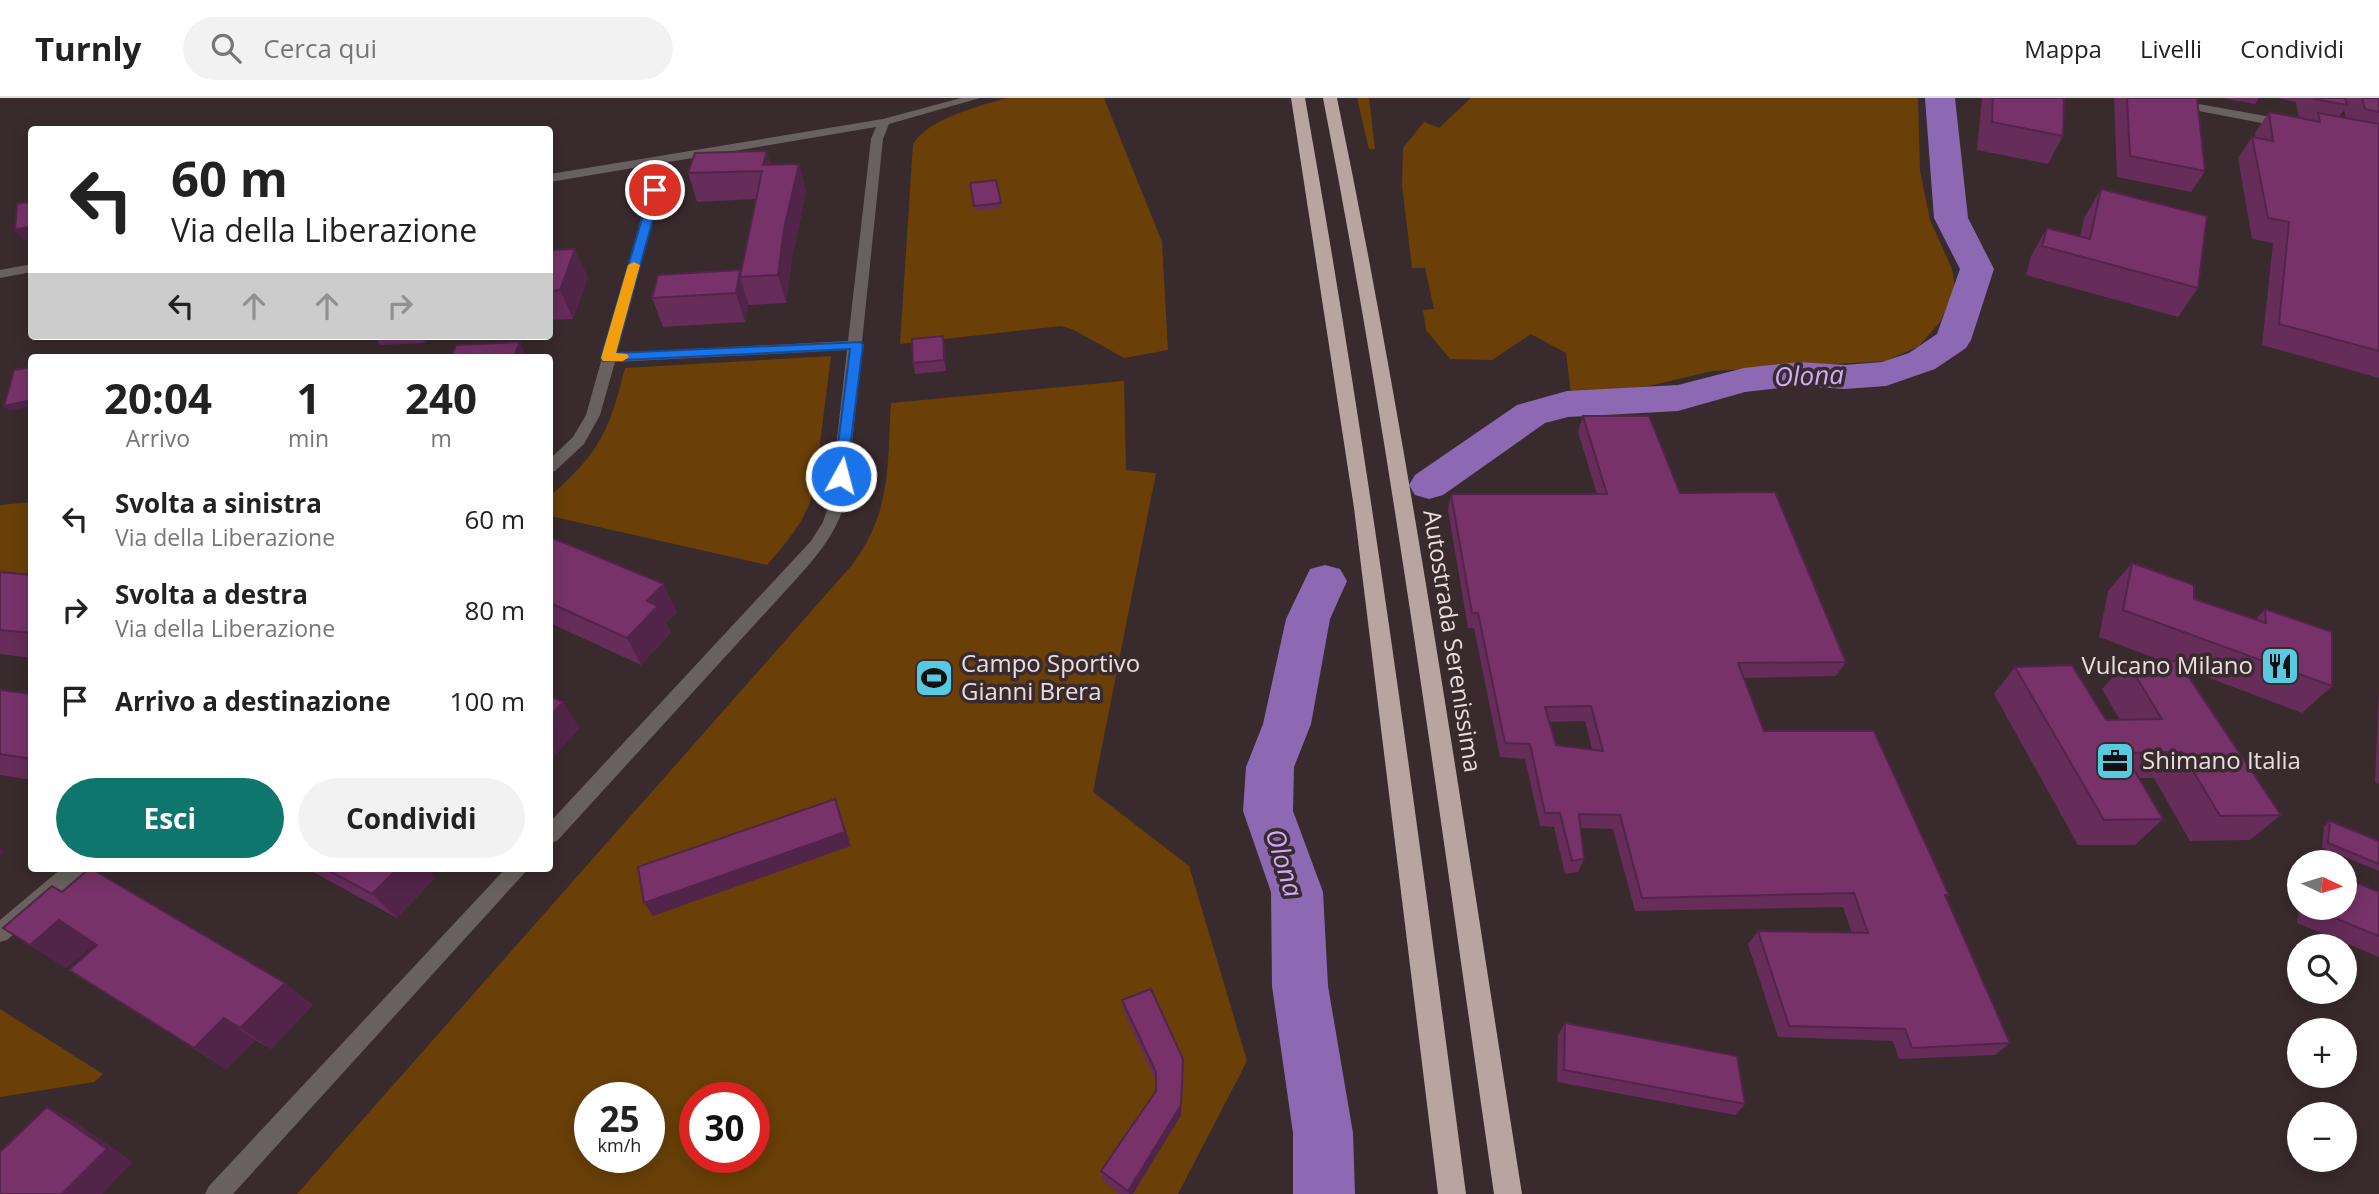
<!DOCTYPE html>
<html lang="it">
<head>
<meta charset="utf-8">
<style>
  :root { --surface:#fff; --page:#f2f2f2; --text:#222; --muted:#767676; --line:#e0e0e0; --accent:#0f766e }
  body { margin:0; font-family:"Open Sans",sans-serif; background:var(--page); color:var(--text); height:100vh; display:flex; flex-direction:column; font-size:26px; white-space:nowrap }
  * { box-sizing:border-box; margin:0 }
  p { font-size:23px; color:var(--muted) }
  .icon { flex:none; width:38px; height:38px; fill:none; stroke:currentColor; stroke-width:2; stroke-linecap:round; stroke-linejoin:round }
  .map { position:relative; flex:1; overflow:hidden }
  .side { position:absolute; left:28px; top:256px; width:525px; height:518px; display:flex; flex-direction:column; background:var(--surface); border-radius:7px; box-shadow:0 4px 18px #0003 }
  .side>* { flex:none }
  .guide { position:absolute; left:28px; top:28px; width:525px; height:214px; border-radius:7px; box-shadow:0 4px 18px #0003; background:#fff; color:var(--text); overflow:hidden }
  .needle { width:46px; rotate:94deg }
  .fabs { position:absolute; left:2287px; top:752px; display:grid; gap:14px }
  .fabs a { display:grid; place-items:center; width:70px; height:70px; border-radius:50%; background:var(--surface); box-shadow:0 4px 18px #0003; font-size:35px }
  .speed { position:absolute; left:574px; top:984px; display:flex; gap:14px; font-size:35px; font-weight:700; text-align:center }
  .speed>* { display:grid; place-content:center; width:91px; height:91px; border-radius:50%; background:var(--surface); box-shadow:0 4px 18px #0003; line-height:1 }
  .speed small { font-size:18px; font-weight:400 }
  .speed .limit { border:10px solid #d22; background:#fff; color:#111 }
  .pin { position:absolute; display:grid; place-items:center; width:60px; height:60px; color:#fff; margin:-30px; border:4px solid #fff; border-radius:50%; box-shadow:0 2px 7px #0007 }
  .me { position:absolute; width:77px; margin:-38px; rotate:7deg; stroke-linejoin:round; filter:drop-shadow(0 0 5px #0008) }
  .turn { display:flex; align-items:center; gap:24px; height:147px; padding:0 28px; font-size:32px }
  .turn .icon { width:91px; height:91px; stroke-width:2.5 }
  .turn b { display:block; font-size:49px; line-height:60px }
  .lanes { display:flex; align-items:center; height:66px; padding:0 28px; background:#0003; justify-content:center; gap:35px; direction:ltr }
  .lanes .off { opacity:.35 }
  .eta { display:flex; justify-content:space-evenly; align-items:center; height:119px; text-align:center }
  .eta b { font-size:42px; font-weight:700; line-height:49px }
  .cta { display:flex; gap:14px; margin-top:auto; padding:14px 28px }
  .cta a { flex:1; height:80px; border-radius:42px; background:var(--accent); color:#fff; font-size:28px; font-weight:700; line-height:80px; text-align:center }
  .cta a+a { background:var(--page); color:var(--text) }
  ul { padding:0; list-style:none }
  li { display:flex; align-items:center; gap:21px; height:91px; padding:0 28px }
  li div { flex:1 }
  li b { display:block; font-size:26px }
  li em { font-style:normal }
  header { display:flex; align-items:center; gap:42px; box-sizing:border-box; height:98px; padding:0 35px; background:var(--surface); border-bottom:2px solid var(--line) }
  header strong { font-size:33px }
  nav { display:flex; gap:38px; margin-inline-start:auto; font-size:24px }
  .search { width:490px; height:63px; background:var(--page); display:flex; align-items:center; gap:18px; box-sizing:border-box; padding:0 24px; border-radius:38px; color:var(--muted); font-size:26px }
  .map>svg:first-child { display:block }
</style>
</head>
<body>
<header>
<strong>Turnly</strong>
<div class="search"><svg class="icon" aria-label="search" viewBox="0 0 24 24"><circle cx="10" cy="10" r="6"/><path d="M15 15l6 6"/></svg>Cerca qui</div>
<nav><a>Mappa</a><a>Livelli</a><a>Condividi</a></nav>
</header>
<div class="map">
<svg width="2379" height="1096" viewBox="0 0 2379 1096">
  <rect width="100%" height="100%" fill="#392a2d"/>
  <path fill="#6a4008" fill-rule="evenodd" d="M1007 0H1104L1162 144 1168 252 1124 260 1074 232 1061 228 900 246 913 46C928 21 979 8 1007 0Z
    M1357 0H1369L1375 51H1369Z
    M1471 0H1918L1920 73 1930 122 1952 171 1955 190 1940 224 1919 248 1886 263 1712 273 1649 288 1571 296 1566 255 1531 236 1492 262 1450 261 1426 232 1423 212 1434 211 1425 170H1412L1402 87 1403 50 1424 24 1439 30Z
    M831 258 814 393C805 423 788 443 767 467L550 418V398C600 355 609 333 625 270Z
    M1124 283 1126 372 1156 375 1093 694 1189 768 1247 963 1178 1096H297L852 467C892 413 887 369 891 305ZM590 999H649V1059H590ZM695 999H754V1059H695Z
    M31 404V475L0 504V407Z
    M0 911 103 976 94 984 0 999Z"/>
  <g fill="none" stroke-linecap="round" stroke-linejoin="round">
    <path fill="#8d69b4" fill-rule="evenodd" d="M1925 0H1955L1968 120 1994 171 1971 242 1966 250 1935 271 1886 288 1845 291 1799 288 1745 294 1678 313 1568 319 1545 325 1443 397 1429 401 1415 397 1409 387 1415 377 1517 307 1567 293 1678 287 1744 270 1799 264 1845 267 1882 264 1909 255 1937 236 1960 171 1934 120Z
      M1325 467 1340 471 1347 483 1330 521 1311 626 1294 669 1293 713 1323 794 1328 888 1353 1035 1355 1096H1293V1035L1272 888 1271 794 1243 713 1246 669 1263 626 1286 521 1310 471Z"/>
    <path fill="#68615f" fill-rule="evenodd" d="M961 0H980L889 26 883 41 862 244 864 247 862 250 846 403C836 434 820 455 799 478L557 743 550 745V724L811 443 823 424 830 403 847 252 615 264 600 317 584 346 555 373 550 374V361L573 339 586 317 649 92 655 88 661 92 617 255 848 243 871 41 876 29 550 84V76L883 21Z
      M2140 0H2165L2288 22 2294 26 2288 30 2146 3Z
      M32 166V174L0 180V172Z
      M62 770H86L83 776 7 842 0 844V822Z
      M506 770H529L233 1096H205L209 1088Z"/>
    <path fill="#b8a5a0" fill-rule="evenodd" d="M1291 0H1305C1370 364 1418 730 1466 1096H1438L1354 410Z
      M1323 0H1337C1412 363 1464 730 1522 1096H1494C1441 730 1394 363 1323 0Z"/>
  </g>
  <path fill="#662c5a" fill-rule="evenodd" d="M1982 0H2064L2063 38 2048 66 1977 52Z
    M2114 0H2197L2205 73 2191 94 2117 79Z
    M2222 0H2259L2255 6Z
    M2277 0H2379V280L2262 247 2273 145 2252 141 2238 60 2252 39 2256 40 2255 35 2269 14 2299 20 2296 4ZM2344 12 2346 20 2339 19Z
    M799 66 806 94 792 160 786 205 749 207 748 205 745 224 663 229 652 200 740 172 741 175 756 101 697 104 688 75 771 67Z
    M996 82 1001 110 975 113 970 85Z
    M2101 91 2198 190 2178 219 2026 177 2031 158 2047 130 2080 138 2084 120Z
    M550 152 588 179 573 221 550 222Z
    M375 238H428L425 245 380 247Z
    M945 249 946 273 915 276 913 265Z
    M1583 318 1680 395 1846 564 1836 578 1744 580 1764 633 1949 797 1946 800 2010 945 1995 957 1899 961 1893 943 1778 939 1748 846 1758 833 1852 835 1843 809 1635 813 1613 731 1581 730 1584 761 1578 774 1565 776 1554 729 1540 728 1525 661 1500 659 1474 530H1468L1448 412 1451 396H1597L1578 334ZM1585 623 1592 651 1556 647 1549 624Z
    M550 439 677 514 666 525 671 535 641 567 550 525Z
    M2132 465 2194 501 2255 522 2265 511 2332 588 2302 615 2183 570 2281 717 2250 742 2190 743 2154 680H2139L2163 721 2135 747H2078L1994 596 2015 569 2106 622H2120L2102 591 2127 564 2163 563 2099 539 2108 493Z
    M0 474 32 477V560L0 556Z
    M0 592 32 596V682L0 677Z
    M2379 592V686L2375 684Z
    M2330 723 2379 743V773L2322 750 2324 728Z
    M306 770H428L435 780 397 820Z
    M62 794 313 907 271 951 255 942 226 971 69 872 96 848 94 846 66 870 3 830Z
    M2379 794V859L2297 825 2300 802V810H2345Z
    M1122 902 1183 961 1181 1017 1133 1096H1120L1103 1083 1101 1073 1156 993V984L1124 914Z
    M1565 925 1745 1006 1735 1017 1557 984 1558 937Z"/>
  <path fill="#53244a" d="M767 53 774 81 763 67Z
    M799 66 806 94 792 160 786 205 778 177 784 131Z
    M32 128V141L23 143 15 132Z
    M575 151 588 179 573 221 560 192Z
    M740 172 742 179H740L748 205 745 224 736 195Z
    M421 238H428L425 245Z
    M943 238 945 249 946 273 944 262Z
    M520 244 527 259H514Z
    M32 302V308L9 313 4 308Z
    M664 486 677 514 666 525 671 535 641 567 627 540 647 503Z
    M563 604 580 630 551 662 550 660V618Z
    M835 701 851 748 653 818 644 805Z
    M0 750 4 753 0 758Z
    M398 770H428L435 780 397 820 372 796Z
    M59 822 94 846 66 870 30 847Z
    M285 885 313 907 271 951 240 930Z
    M224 920 255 942 226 971 194 950Z
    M1183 961 1181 1017 1133 1096H1129L1128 1093Z
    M47 1009 74 1023 133 1064 102 1096H62Z"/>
  <path fill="#773369" stroke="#53244a" stroke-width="2" fill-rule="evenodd" d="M1993 0H2064L2063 38 1992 24Z
    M2127 0H2197L2205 73 2130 58Z
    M2314 0H2345L2347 7 2314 1Z
    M2362 0H2379V14L2365 11Z
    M2269 14 2320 24 2318 15 2379 26V253L2279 226 2289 124 2268 120 2252 39 2273 43Z
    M767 53 763 67 799 66 784 131 778 177 740 179 762 73 688 75 695 55Z
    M996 82 1001 105 974 108 970 85Z
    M2101 91 2207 118 2198 190 2042 148 2047 130 2090 141Z
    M32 103V128L15 132 17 106Z
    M575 151 560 192 550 193V152Z
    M740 172 736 195 652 200 658 177Z
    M943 238 944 262 913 265 912 241Z
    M520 244 514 259H451L456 247Z
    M32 269V302L4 308 14 272Z
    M1583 318H1649L1680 395 1775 394 1846 564 1738 565 1764 633H1874L1949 797H1945L2010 945 1912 950 1905 931 1789 928 1758 833 1868 835 1854 795 1642 800 1620 717 1579 716 1584 761 1572 763 1560 715H1545L1530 646 1505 645 1478 515H1472L1451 396H1607ZM1591 608 1603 653 1556 647 1545 609Z
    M550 439 664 486 647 503 658 508 627 540 550 505Z
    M2132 465 2194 487V501L2266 525 2265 511 2332 534V588L2123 512Z
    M0 474 32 477V535L0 532Z
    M2178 563 2281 717 2220 718 2182 654 2124 655 2163 721 2104 722 2015 569 2072 567 2106 622 2162 621 2127 564Z
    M0 592 32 596V661L0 656Z
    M550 598 563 604 550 618Z
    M835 701 845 734 644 805 638 769Z
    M2330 723 2379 743V766L2328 745Z
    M90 770 285 885 240 930 224 920 194 950 69 872 97 847 59 822 30 847 3 830 52 788 62 794Z
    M324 770H398L372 796Z
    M2345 780 2379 794V838L2315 812 2316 810H2345Z
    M1151 891 1183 961 1181 1007 1128 1093 1101 1073 1156 993V974L1122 902Z
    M1565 925 1737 958 1745 1006 1564 972Z
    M47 1009 107 1051 62 1096H0V1054Z"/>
  <path fill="#1a73e8" stroke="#114b97" stroke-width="2" d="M651 90 661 92 616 255 861 244 863 247 846 382 841 383 834 378 850 251 603 263 601 260Z"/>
  <path fill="#f59e0b" d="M634 164 640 167 616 255 627 256 629 259 623 263H603L601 260 628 167Z"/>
  <defs>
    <symbol id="restaurant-square" viewBox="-11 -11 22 22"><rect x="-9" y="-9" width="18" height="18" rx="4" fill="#57c9e1" stroke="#392a2d"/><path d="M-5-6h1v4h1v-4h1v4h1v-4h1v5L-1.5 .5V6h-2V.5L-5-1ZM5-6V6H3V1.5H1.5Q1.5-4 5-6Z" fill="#111"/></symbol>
    <symbol id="stadium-square" viewBox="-11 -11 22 22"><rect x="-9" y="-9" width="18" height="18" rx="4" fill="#57c9e1" stroke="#392a2d"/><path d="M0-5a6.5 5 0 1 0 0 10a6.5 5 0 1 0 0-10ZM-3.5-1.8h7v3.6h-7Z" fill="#111"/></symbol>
    <symbol id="office-square" viewBox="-11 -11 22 22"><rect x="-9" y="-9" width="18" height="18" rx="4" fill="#57c9e1" stroke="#392a2d"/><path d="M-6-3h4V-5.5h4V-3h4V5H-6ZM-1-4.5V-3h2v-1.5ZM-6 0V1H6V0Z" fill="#111"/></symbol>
  </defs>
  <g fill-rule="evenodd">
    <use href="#restaurant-square" x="2258" y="546" width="44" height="44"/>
    <use href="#stadium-square" x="912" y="558" width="44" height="44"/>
    <use href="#office-square" x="2093" y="641" width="44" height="44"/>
  </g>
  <g text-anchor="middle" stroke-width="7" stroke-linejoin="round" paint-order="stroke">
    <g font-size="24" fill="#e8dee0" stroke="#392a2d">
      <text transform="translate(1452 543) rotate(81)" y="8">Autostrada Serenissima</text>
    </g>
    <g font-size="24" fill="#e8dee0" stroke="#392a2d" text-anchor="start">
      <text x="961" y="574">Campo Sportivo<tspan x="961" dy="28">Gianni Brera</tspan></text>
      <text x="2253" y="576" text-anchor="end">Vulcano Milano</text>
      <text x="2142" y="671">Shimano Italia</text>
    </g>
    <g font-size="26" font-style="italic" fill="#d0aafb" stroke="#392a2d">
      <text transform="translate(1809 278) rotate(-2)" y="9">Olona</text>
      <text transform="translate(1284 765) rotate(73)" y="9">Olona</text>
    </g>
  </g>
</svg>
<div class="fabs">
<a><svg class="needle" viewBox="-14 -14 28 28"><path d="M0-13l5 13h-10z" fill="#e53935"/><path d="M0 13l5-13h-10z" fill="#767676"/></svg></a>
<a><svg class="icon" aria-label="search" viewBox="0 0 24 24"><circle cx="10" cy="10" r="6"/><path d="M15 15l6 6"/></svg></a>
<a>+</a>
<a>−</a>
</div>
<div class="speed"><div>25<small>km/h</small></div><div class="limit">30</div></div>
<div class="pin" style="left:655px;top:92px;background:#d93025"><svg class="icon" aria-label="arrive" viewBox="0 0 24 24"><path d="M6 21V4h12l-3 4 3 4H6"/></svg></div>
<svg class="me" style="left:841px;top:378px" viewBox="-20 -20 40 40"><circle r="17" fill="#1a73e8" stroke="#fff" stroke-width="3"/><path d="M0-11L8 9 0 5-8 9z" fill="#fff"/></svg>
<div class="guide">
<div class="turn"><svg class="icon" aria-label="left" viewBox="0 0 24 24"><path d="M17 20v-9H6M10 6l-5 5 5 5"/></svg><div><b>60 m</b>Via della Liberazione</div></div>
<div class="lanes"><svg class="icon" aria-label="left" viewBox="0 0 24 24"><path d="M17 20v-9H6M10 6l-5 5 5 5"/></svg><svg class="icon off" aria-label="ahead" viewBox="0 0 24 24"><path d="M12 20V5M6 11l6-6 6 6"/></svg><svg class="icon off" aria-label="ahead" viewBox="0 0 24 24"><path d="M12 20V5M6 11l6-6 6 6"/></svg><svg class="icon off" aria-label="right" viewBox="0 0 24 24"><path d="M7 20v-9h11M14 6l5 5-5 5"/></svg></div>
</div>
<section class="side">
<div class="eta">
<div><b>20:04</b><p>Arrivo</p></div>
<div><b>1</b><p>min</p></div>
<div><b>240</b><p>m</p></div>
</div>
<ul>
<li><svg class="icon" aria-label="left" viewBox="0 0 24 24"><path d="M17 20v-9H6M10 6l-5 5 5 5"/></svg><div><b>Svolta a sinistra</b><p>Via della Liberazione</p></div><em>60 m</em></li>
<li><svg class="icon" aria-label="right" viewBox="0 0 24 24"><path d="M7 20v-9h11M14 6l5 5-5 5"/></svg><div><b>Svolta a destra</b><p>Via della Liberazione</p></div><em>80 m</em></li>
<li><svg class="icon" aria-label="arrive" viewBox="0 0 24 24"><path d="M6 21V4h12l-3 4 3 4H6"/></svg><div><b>Arrivo a destinazione</b></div><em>100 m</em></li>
</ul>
<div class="cta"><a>Esci</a><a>Condividi</a></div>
</section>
</div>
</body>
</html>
